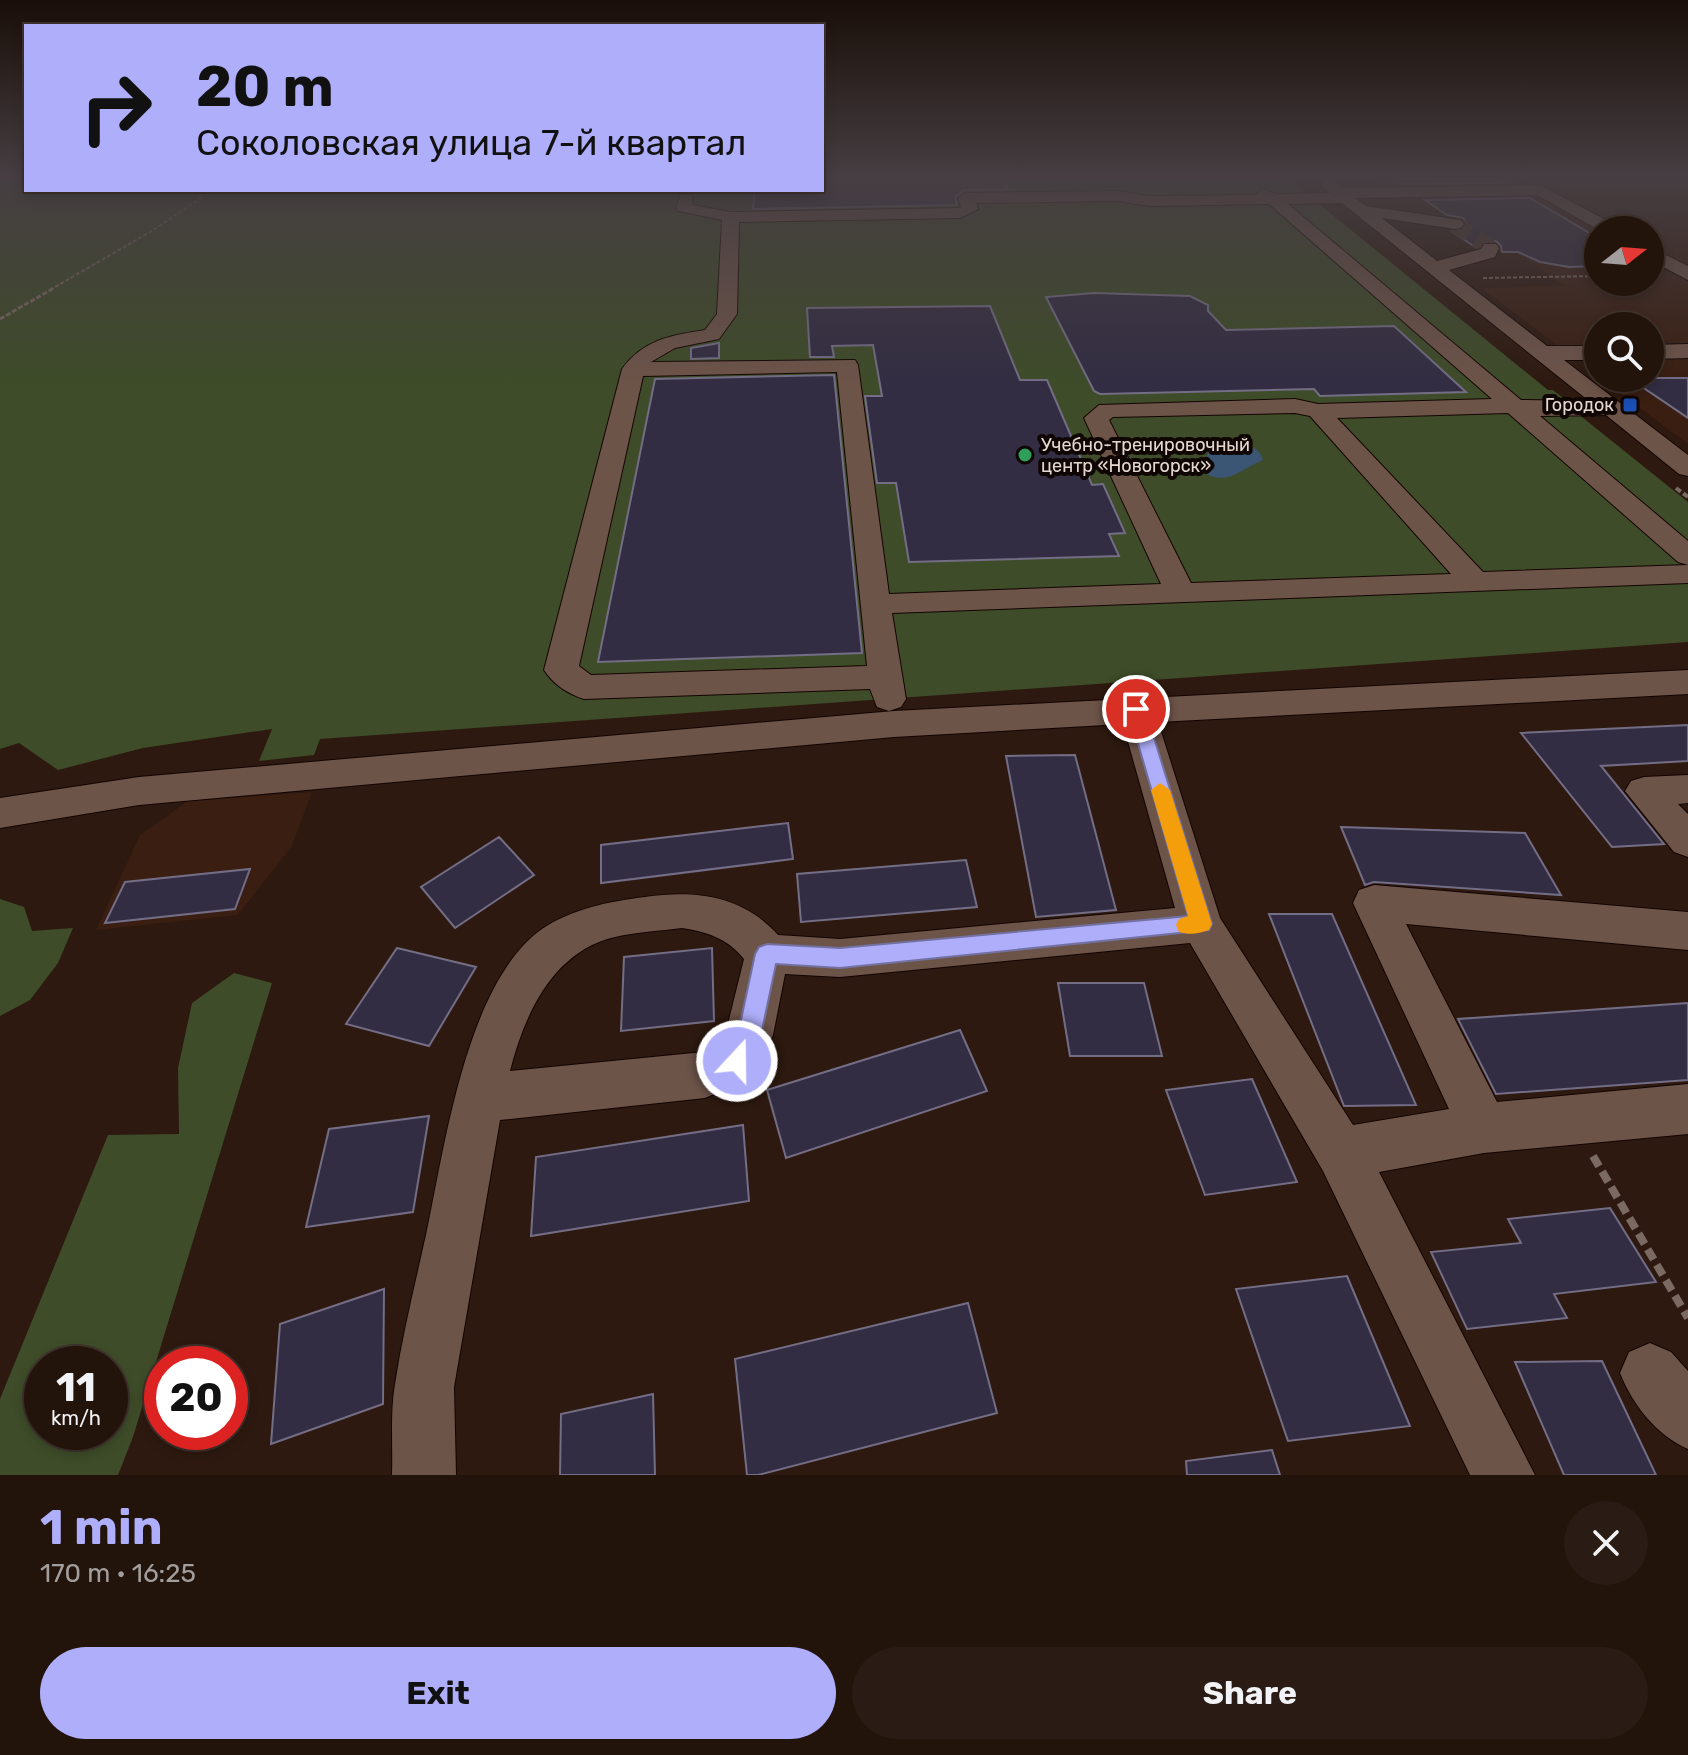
<!DOCTYPE html>
<html lang="en">
<head>
<meta charset="utf-8">
<style>
  :root { --surface:#22130b; --page:#2a1c14; --text:#f1f3f6; --muted:#a29e9d; --line:#3f322c; --accent:#afaefa }
  body { margin:0; font-family:Rubik,sans-serif; background:var(--page); color:var(--text); height:100vh; display:flex; flex-direction:column; font-size:30px; white-space:nowrap }
  * { box-sizing:border-box; margin:0 }
  p { font-size:26px; color:var(--muted) }
  .icon { flex:none; width:44px; height:44px; fill:none; stroke:currentColor; stroke-width:2; stroke-linecap:round; stroke-linejoin:round }
  .map { position:relative; height:1475px; overflow:hidden }
  .sheet { display:flex; flex-direction:column; background:var(--surface); flex:1 }
  .sheet>* { flex:none }
  .top-card { position:absolute; left:24px; top:24px; width:800px; height:168px; border-radius:0px; box-shadow:0 4px 12px #0003,0 0 0 2px var(--line); background:#afaefa; color:#111; overflow:hidden }
  .needle { width:52px; rotate:73deg }
  .buttons { position:absolute; left:1584px; top:216px; display:grid; gap:16px }
  .buttons a { display:grid; place-items:center; width:80px; height:80px; border-radius:50%; background:var(--surface); box-shadow:0 4px 12px #0003,0 0 0 2px var(--line); font-size:40px }
  .speed { position:absolute; left:24px; top:1346px; display:flex; gap:16px; font-size:40px; font-weight:700; text-align:center }
  .speed>* { display:grid; place-content:center; width:104px; height:104px; border-radius:50%; background:var(--surface); box-shadow:0 4px 12px #0003,0 0 0 2px var(--line); line-height:1 }
  .speed small { font-size:20px; font-weight:400 }
  .speed .limit { border:12px solid #d22; background:#fff; color:#111 }
  .pin { position:absolute; display:grid; place-items:center; width:68px; height:68px; color:#fff; margin:-34px; border:4px solid #fff; border-radius:50%; box-shadow:0 2px 8px #0007 }
  .me { position:absolute; width:88px; margin:-44px; rotate:21deg; stroke-linejoin:round; filter:drop-shadow(0 0 6px #0008) }
  .turn { display:flex; align-items:center; gap:28px; height:168px; padding:0 40px; font-size:36px }
  .turn .icon { width:104px; height:104px; stroke-width:2.5 }
  .turn b { display:block; font-size:56px; line-height:68px }
  .round { display:grid; place-items:center; flex:none; width:84px; height:84px; border-radius:42px; background:var(--page) }
  .overview { display:flex; align-items:center; justify-content:space-between; height:136px; padding:0 40px }
  h1 { font-size:48px; font-weight:700; line-height:60px; color:var(--accent) }
  .button { display:flex; gap:16px; margin-top:auto; padding:16px 40px }
  .button a { flex:1; height:92px; border-radius:48px; background:var(--accent); color:#111; font-size:32px; font-weight:700; line-height:92px; text-align:center }
  .button a+a { background:var(--page); color:var(--text) }
  .map>svg:first-child { display:block }
</style>
</head>
<body>
<div class="map">
<svg width="1688" height="1475" viewBox="0 0 1688 1475">
  <rect width="100%" height="100%" fill="#2d190f"/>
  <path fill="#391e11" fill-rule="evenodd" d="M1366 178H1688V444L1600 378H1650V326H1598V345H1557L1482 288 1565 286 1515 252 1477 249 1442 224 1466 219 1422 189 1383 190ZM1598 230H1650V282H1598Z
    M312 792 292 846 238 915 96 930 140 835 188 801Z"/>
  <path fill="#3e4c29" fill-rule="evenodd" d="M0 178H26V190H822V178H1287L1548 390H1553L1567 401H1562L1688 502V642L320 739 314 755 259 761 272 729 143 748 58 770 19 743 0 749Z
    M0 899 24 907 32 931 73 928 58 963 30 1000 0 1016Z
    M234 973 272 983 133 1437 118 1475H0V1399L108 1135 179 1134 178 1068 192 1003ZM110 1364V1432H42V1364Z"/>
  <path fill="#3b5575" d="M1216 442C1234 443 1256 439 1263 460 1236 471 1228 488 1199 470L1190 474 1180 471 1178 468 1184 464 1204 467 1207 455Z"/>
  <path fill="#322d42" stroke="#736d85" stroke-width="2" d="M822 178 1000 179 1008 189 964 190 955 197 957 205 753 209 755 190H822Z
    M1393 178H1496L1503 183 1402 184Z
    M1530 198 1598 238V266L1569 267 1540 262 1518 252H1502L1501 246 1496 241H1484L1475 247 1453 232 1463 230 1467 224 1463 218 1447 215 1425 200Z
    M1094 293 1190 296 1208 305V311L1226 330 1394 326 1466 392 1320 396 1314 389 1100 394 1094 391 1046 297Z
    M990 306 1020 380H1047L1092 485 1103 484 1125 533 1109 534 1119 556 909 562 896 483H877L865 396H882L873 345 832 346 834 357H810L807 308Z
    M719 343V358L691 359V348Z
    M834 375 862 653 598 662 655 379Z
    M1629 378H1688V418Z
    M1688 725V761L1601 766 1664 844 1612 847 1521 733Z
    M1075 755 1116 910 1036 917 1006 756Z
    M788 823 793 859 601 883V845Z
    M1341 827 1525 833 1561 895 1374 882 1365 885Z
    M499 837 534 875 455 928 421 887Z
    M966 860 977 907 801 922 797 874Z
    M250 869 235 909 105 923 125 882Z
    M1269 914H1332L1416 1105 1344 1106Z
    M397 948 476 967 429 1046 346 1024Z
    M712 948 714 1021 621 1031 624 957Z
    M1058 983H1144L1162 1056H1070Z
    M1688 1003V1080L1496 1094 1458 1019Z
    M960 1030 987 1091 786 1158 767 1090Z
    M1252 1079 1297 1182 1205 1195 1166 1090Z
    M429 1116 413 1212 306 1227 329 1129Z
    M743 1125 749 1201 531 1236 536 1157Z
    M1610 1208 1656 1282 1554 1294 1567 1318 1467 1329 1431 1252 1521 1243 1508 1219Z
    M1347 1276 1410 1426 1288 1441 1236 1289Z
    M384 1289 383 1404 271 1444 280 1324Z
    M968 1303 997 1413 758 1475H747L735 1359Z
    M1602 1361 1656 1475H1564L1515 1362Z
    M653 1394 655 1475H560L561 1414Z
    M1272 1450 1280 1475H1187L1186 1461Z"/>
  <g fill="none" stroke-linecap="round" stroke-linejoin="round">
    <path stroke="#49362c" stroke-width="17" stroke-dasharray="17 9" stroke-linecap="butt" d="M1455 224 1490 248"/>
    <defs>
      <path id="minor" d="M1328 179 1343 188 1540 185 1617 226 1620 230H1599L1537 195 1355 198 1366 206 1461 220 1464 224 1461 228 1455 229 1382 218 1437 261 1481 249 1484 244H1496L1499 248 1495 257 1449 270 1547 346H1598V360H1564L1688 455V476L1679 474 1606 415 1540 416 1688 541V565L1678 562 1508 413 1337 418 1483 572 1688 565V583L892 613 906 699 901 707 889 711 877 707 870 689 584 699C568 694 553 684 544 670L622 369C643 340 671 335 705 330L717 314 722 220 678 211 676 208 680 195H692L693 205 731 212 958 208 961 207 958 198 966 193 1117 191 1149 196 1255 195 1263 189 1276 194 1330 193 1320 184ZM1117 201 1149 206 1269 204 1492 399 1318 404 1295 399 1099 405 1084 418 1161 584 889 594 858 365 855 360 651 362 675 348 719 339 737 314 739 222 960 218 978 209 976 203ZM1342 203 1589 401 1521 400 1288 204ZM837 372 867 666 591 675 579 666 643 376ZM1295 413 1310 416 1451 574 1191 583 1109 420 1113 417Z
        M1650 247 1688 266V280L1650 260Z
        M1688 344V358L1650 359V345Z
        M1688 670V694L1158 722 1220 918 1353 1125 1449 1109 1353 903 1359 890 1374 885 1688 912V950L1406 924 1497 1102 1688 1084V1134L1484 1153 1379 1172 1535 1475H1470L1323 1171 1190 943 840 977 785 974 773 1035 754 1077 705 1098 500 1120 454 1387 456 1475H392C393 1445 390 1413 395 1384 403 1332 416 1281 427 1230 445 1145 467 982 542 929 571 909 611 901 645 897 695 890 742 895 778 935L840 939 1175 908 1123 724 894 737 139 805 0 828V798L139 777 894 711ZM682 928C707 932 727 938 744 959L726 1032 720 1045 704 1052 510 1071C524 1015 553 951 615 937 636 932 660 931 682 928Z
        M1688 775V803L1678 804 1688 814V857L1674 852 1625 791 1631 781 1644 777Z
        M1650 1343 1671 1352 1688 1371V1449C1656 1435 1633 1405 1620 1373L1629 1352Z"/>
    </defs>
    <use href="#minor" stroke="#140400" stroke-width="2"/>
    <path stroke="#7b6a61" stroke-width="2" stroke-dasharray="4 2" stroke-linecap="butt" d="M1483 278 1598 276
      M50 290 150 232 201 198 202 190"/>
    <path stroke="#7b6a61" stroke-width="3" stroke-dasharray="5 2" stroke-linecap="butt" d="M0 319 54 288"/>
    <path stroke="#7b6a61" stroke-width="4" stroke-dasharray="6 3" stroke-linecap="butt" d="M1676 488 1688 497"/>
    <path stroke="#7b6a61" stroke-width="8" stroke-dasharray="12 6" stroke-linecap="butt" d="M1593 1156 1688 1318"/>
    <use href="#minor" fill="#6d5449" fill-rule="evenodd"/>
  </g>
  <linearGradient id="sky" x2="0" y2="1"><stop stop-color="#190e08"/><stop offset="0.46" stop-color="#463e42"/><stop offset="1" stop-color="#463e42" stop-opacity="0"/></linearGradient>
  <rect width="1688" height="385" fill="url(#sky)"/>
  <path fill="#afaefa" stroke="#7271a2" stroke-width="2" d="M1136 703 1145 709 1212 924 1209 930 840 968 776 964 761 1035 746 1070 737 1073 729 1070 725 1061 738 1034 755 954 759 947 767 944 840 948 1188 916 1128 709Z"/>
  <path fill="#f59e0b" d="M1160 783 1170 790 1212 924 1209 930C1198 934 1189 935 1179 932L1176 925 1179 919 1188 916 1151 790Z"/>
  <rect fill="#1a4fb4" stroke="#0f0604" stroke-width="3" x="1622" y="397" width="16" height="16" rx="4"/>
  <circle fill="#2e9e5b" stroke="#0f0604" stroke-width="3" cx="1025" cy="455" r="8"/>
  <g text-anchor="middle" stroke-width="8" stroke-linejoin="round" paint-order="stroke">
    <g font-size="18" fill="#e6d8d1" stroke="#0f0604" text-anchor="end">
      <text x="1614" y="411">Городок</text>
      <text x="1041" y="451" text-anchor="start">Учебно-тренировочный<tspan x="1041" dy="21">центр «Новогорск»</tspan></text>
    </g>
  </g>
</svg>
<div class="buttons">
<a><svg class="needle" viewBox="-14 -14 28 28"><path d="M0-13l5 13h-10z" fill="#e53935"/><path d="M0 13l5-13h-10z" fill="#a29e9d"/></svg></a>
<a><svg class="icon" aria-label="search" viewBox="0 0 24 24"><circle cx="10" cy="10" r="6"/><path d="M15 15l6 6"/></svg></a>
</div>
<div class="speed"><div>11<small>km/h</small></div><div class="limit">20</div></div>
<div class="pin" style="left:1136px;top:709px;background:#d93025"><svg class="icon" aria-label="arrive" viewBox="0 0 24 24"><path d="M6 21V4h12l-3 4 3 4H6"/></svg></div>
<svg class="me" style="left:737px;top:1061px" viewBox="-20 -20 40 40"><circle r="17" fill="#afaefa" stroke="#fff" stroke-width="3"/><path d="M0-11L8 9 0 5-8 9z" fill="#fff"/></svg>
<div class="top-card">
<div class="turn"><svg class="icon" aria-label="right" viewBox="0 0 24 24"><path d="M7 20v-9h11M14 6l5 5-5 5"/></svg><div><b>20 m</b>Соколовская улица 7-й квартал</div></div>
</div>
</div>
<section class="sheet">
<div class="overview"><div><h1>1 min</h1><p>170 m · 16:25</p></div><a class="round"><svg class="icon" aria-label="close" viewBox="0 0 24 24"><path d="M6 6l12 12M18 6L6 18"/></svg></a></div>
<div class="button"><a>Exit</a><a>Share</a></div>
</section>
</body>
</html>
